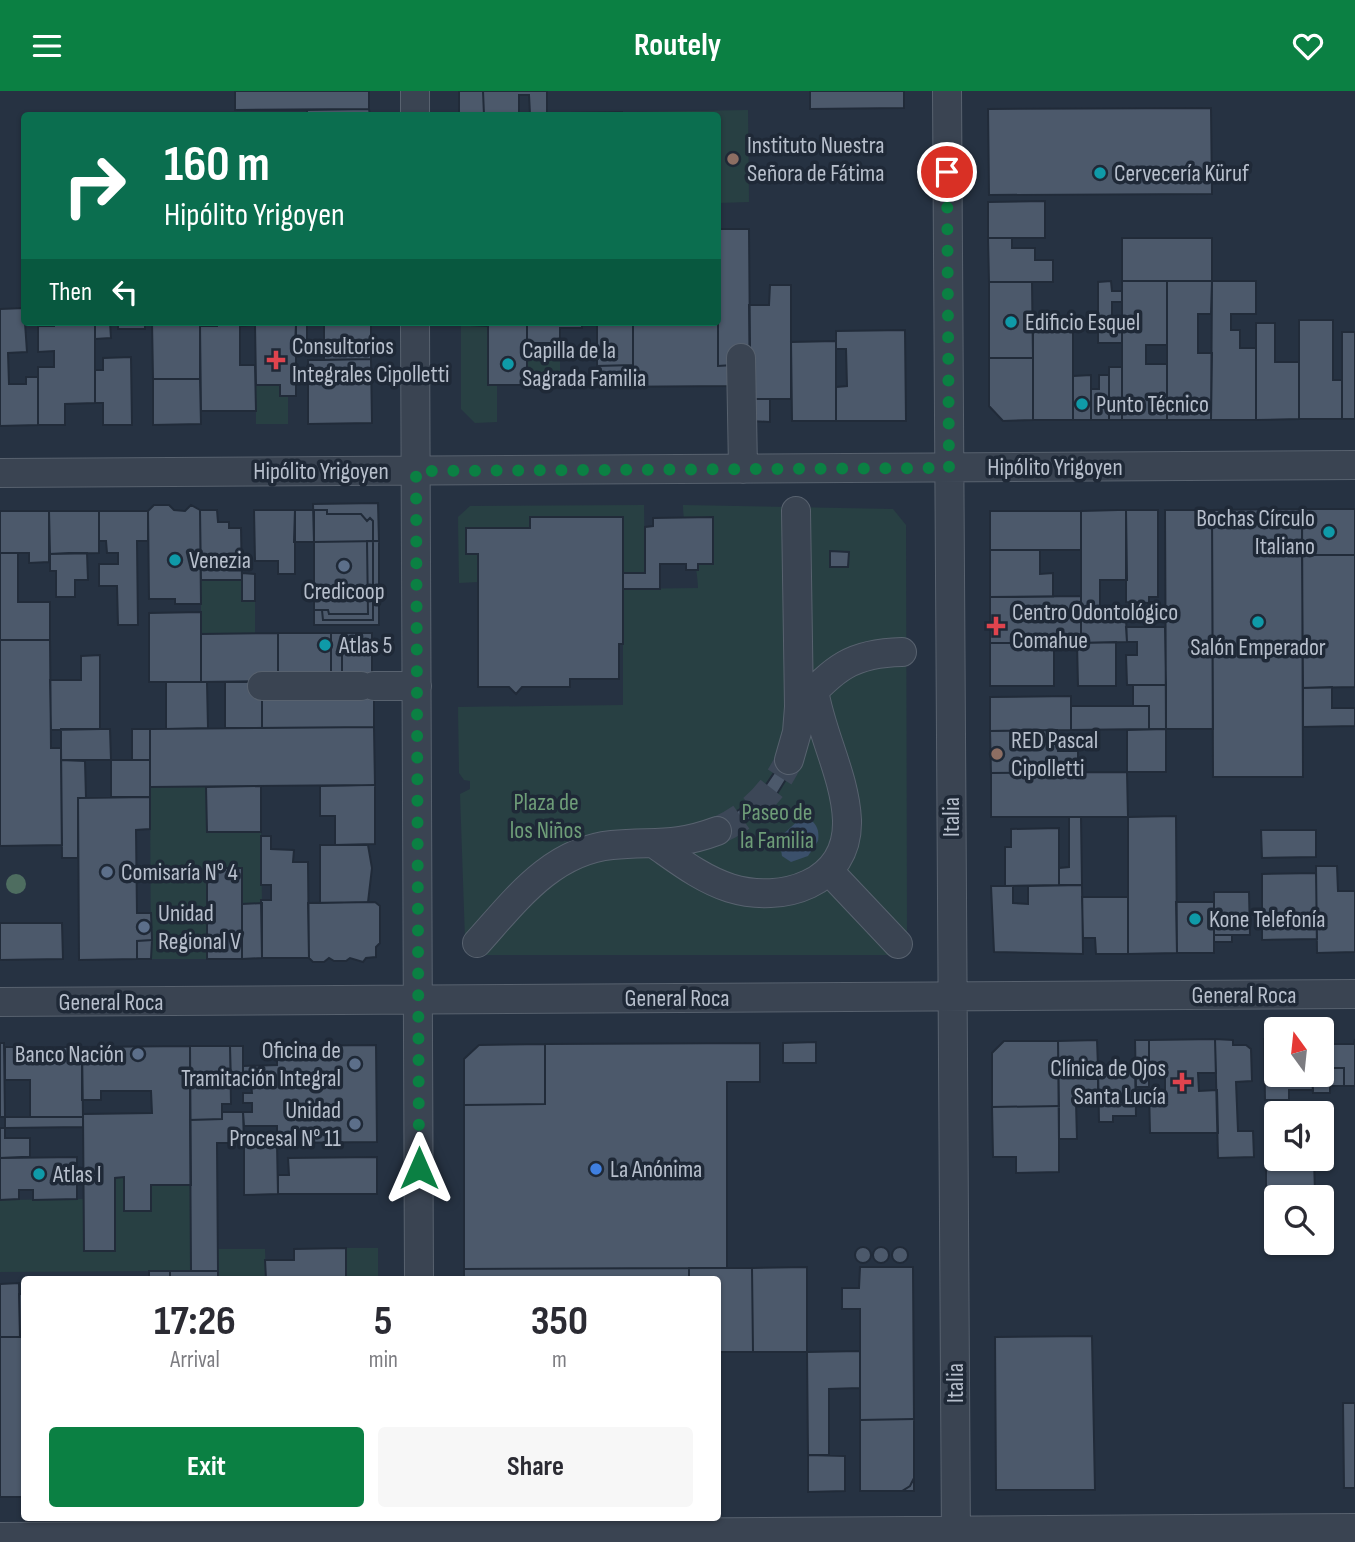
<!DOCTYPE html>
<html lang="en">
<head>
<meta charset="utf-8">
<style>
  :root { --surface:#fff; --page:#f7f7f7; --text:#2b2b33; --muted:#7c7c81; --accent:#0b8043 }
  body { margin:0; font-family:"Sofia Sans Condensed",sans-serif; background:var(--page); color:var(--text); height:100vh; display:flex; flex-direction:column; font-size:26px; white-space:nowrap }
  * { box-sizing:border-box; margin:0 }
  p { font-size:23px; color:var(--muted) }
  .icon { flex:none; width:38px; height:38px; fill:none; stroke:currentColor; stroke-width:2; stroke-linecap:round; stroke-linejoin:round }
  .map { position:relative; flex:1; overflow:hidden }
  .drawer { position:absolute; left:21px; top:1185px; width:700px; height:245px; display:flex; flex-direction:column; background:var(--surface); border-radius:7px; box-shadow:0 2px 5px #0004 }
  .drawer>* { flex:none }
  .guide { position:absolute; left:21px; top:21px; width:700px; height:214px; border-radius:7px; box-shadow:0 2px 5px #0004; background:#0b6e4f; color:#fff; overflow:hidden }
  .needle { width:46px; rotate:345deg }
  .tools { position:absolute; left:1264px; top:926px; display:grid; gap:14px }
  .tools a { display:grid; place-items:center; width:70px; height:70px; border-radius:7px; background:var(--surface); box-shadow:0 2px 5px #0004; font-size:35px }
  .pin { position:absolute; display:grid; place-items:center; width:60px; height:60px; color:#fff; margin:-30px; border:4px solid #fff; border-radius:50%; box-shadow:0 2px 7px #0007 }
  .me { position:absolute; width:77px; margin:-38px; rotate:0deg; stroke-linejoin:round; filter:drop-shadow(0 0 5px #0008) }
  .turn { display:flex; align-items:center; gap:24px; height:147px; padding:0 28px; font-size:32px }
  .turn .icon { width:91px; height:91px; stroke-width:2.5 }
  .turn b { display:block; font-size:49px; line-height:60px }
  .then { display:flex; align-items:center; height:66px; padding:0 28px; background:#0003; gap:14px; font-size:26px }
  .eta { display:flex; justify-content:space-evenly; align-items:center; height:119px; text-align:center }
  .eta b { font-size:42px; font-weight:700; line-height:49px }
  .action { display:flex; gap:14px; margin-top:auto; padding:14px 28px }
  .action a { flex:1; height:80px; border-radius:7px; background:var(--accent); color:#fff; font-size:28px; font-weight:700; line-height:80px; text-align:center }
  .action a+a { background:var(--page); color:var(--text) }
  header { display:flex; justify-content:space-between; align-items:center; height:91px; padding:0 28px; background:var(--accent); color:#fff; font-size:32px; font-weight:700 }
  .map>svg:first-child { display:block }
</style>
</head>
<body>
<header><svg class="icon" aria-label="menu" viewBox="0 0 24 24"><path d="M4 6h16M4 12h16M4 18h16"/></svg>Routely<svg class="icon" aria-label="heart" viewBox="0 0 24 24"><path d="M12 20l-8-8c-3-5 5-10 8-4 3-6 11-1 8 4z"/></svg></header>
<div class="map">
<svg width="1355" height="1451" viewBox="0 0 1355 1451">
  <rect width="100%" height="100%" fill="#263242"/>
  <path fill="#284043" d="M748 19 749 111 718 112V24H636V21Z
    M461 231 488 235 497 294V331L475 332 461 318Z
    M527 252H560V294H527Z
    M256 294H280V305H288V333H256Z
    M644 414 645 482H623V426H531L530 437H466L478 463V491L459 492 458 426 470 415Z
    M683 414 893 418 906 434 907 845 891 864H483L465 848 460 703 470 698V690L464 689 459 682 458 616 623 614V498L698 497C698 468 683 443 683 414Z
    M201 489H242V510H255V543H201Z
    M150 696H206L207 741H261L262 812 242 813V777H207V868H151Z
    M124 1086V1120H151V1094H191V1180H218V1158H265L266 1188H149V1180L0 1181V1109L83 1108 84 1160H115V1087Z
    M346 1157H378V1188H346Z"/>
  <path fill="#3b506b" d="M801 727C815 727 820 738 818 750L808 765 791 771 782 765 779 747Z"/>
  <path fill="#4c596b" stroke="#212b39" stroke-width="2" d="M235 0H369V18L235 19Z
    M459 0H483L484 24H459Z
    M483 0H547V22L530 23 529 4H519V23L484 24Z
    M810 0H904V17L810 18Z
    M1211 17 1212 103 989 104 988 18Z
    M369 18 370 24H307V19Z
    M622 21V24H504L519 23Z
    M1045 110V147H988V111Z
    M718 112V275L733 274V295L597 296V275L633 274V231H718Z
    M718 138H749L750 256H733V274L718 275Z
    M988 147H1012V157H1035V169H1053V191H989Z
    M1122 147H1212V190H1122Z
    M1111 190 1112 200H1122V211H1112V226L1122 227V252H1098V191Z
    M1122 190H1167V254H1146V273H1167V329H1122Z
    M1167 190H1212L1211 223H1198V262H1212L1211 329H1167Z
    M1212 190H1256V223H1231V239H1240V257H1256V329H1211Z
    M989 191H1032L1033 267H989Z
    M770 194H791V308H750L749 214H769Z
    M24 217 27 261 8 262 9 293H26V286H38V334L0 335V218Z
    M1299 229H1333V289H1342V328H1299Z
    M54 231H95V312L65 313V334H38V276H54V260L38 261V235H54Z
    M95 231H110L111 247 95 248Z
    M118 231H145V238H118Z
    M152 231H200V288H153Z
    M217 231H255V234L240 235V274H255L256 320H201L200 235H217Z
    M268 231H307V253H295L296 234H268Z
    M324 231H371V268L324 269Z
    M471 231H527V294H488V235L471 234Z
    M527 231H582V237H560V252H527Z
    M597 231H633V274L597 275Z
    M1256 232H1275V271H1299V328L1256 329Z
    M255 234H296V305H280V294H256Z
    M905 239 906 330H836V296L847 295 846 258H836V240Z
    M1033 240H1073V329H1033Z
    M1342 241H1355V328H1342Z
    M836 250V330H792L791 251Z
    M131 266 132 334H103V312H95V279H103V267Z
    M989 267H1033V329L1003 330 989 315Z
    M371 268 372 332 308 333V269Z
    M1109 276H1122V329H1109Z
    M1091 284V329H1073V285Z
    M1099 284H1109V329H1091V298H1099Z
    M153 288H200L201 333 153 334Z
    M750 308H770V331L750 330Z
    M378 412 379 450 314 451 313 413Z
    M154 414H169L174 419 185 420 191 414 200 419 201 513H175V508H149L148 420Z
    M1302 418 1303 686H1213L1212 419Z
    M1302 418H1355V464H1302Z
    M200 419H217L218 431H229V437H241L242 489H201Z
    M254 419H295V483H278V470H255Z
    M295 419H314V451H294Z
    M314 419H327V423H361L367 430 370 427 373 430V529H323L322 519H314Z
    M1118 419H1126L1127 489H1100V528H1081V420Z
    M1126 419H1158V506H1149V512L1126 511Z
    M1165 419H1212L1213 638H1166Z
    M0 420H49V471L29 472V462H0Z
    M49 420H99V462L50 463Z
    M99 420H148V450H137L138 534H118L117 495H99V473H118V462H107L106 450H99Z
    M990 420H1081V459H990Z
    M530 426H623V553H619V588H570V596H522L516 603 509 596H478V463H466V437H530Z
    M713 426V473H698V479H686V473H660V498H623V482H645V436L653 435V427Z
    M367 450H379V534H314V519H328L329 523H368Z
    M990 459H1040V483L1053 482V506H990Z
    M830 460 849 461 848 476H830Z
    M0 462H18V511H50V549H0Z
    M69 462H87L88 489H75V506H56V480H50V463Z
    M1302 464H1355V596L1303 597Z
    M242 482 255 483V510H242Z
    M1081 505V552H990V506Z
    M201 521V591H149V522Z
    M1126 527 1127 551 1081 552V528Z
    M1126 536H1165L1166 594H1127L1126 564H1137V551H1127Z
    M278 542H372V590H278Z
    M278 542V590L201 591V543Z
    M331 542H342V590H331Z
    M0 549H50L51 657H61L62 754 0 755Z
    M1116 551V595H1078L1077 552Z
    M990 552H1054V595H990Z
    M100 564V638L51 639 50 589H81V565Z
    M166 591H207L208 637 166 638Z
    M225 591H262V637H225Z
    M1133 594H1166V638H1149V615H1133Z
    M1332 596V617H1355V635L1303 636V597Z
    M374 599V636L262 637V600Z
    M1071 605V639L990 640V606Z
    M1071 615H1149V638L1071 639Z
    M374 636 375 694 150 696V638Z
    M61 638H110L111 669H61Z
    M132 638H150V669H132Z
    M1166 638V681H1127V639Z
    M1057 639 1058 660H1078V681L991 682 990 640Z
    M61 669 85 670 86 707H78V767H62Z
    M111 669H150V706H111Z
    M780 673 793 677 777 703 758 723 727 743 714 735 757 707Z
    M1127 681 1128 726H991V682Z
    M375 694V753L335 754V725H320V695Z
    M261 695V741H207L206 696Z
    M150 706V738L136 739 137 822H151L152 849 137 850V868L79 869 78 707Z
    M1176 725 1177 862 1128 863V726Z
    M1069 726H1081L1082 794H1059V777L1069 776Z
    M1059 737V794L1005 795V756H1011V738Z
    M1261 739H1316V766L1262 767Z
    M261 745H271V758L294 759 293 771H308L309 867H262L261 809H271V794H261Z
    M320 754H368L372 777 368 811 320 812Z
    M1316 775H1337L1338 800H1355V861L1317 862Z
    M207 777H242V868H207Z
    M1316 782 1317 848 1262 849V783Z
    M1082 794 1083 863 994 861 991 795H1013V812L1028 813V795Z
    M1214 801H1249L1250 844H1214Z
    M1082 806H1128V863H1096L1095 847H1083Z
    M375 811 380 815V852L376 856V866L366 867 363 871 350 867 346 870H334L329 867 324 871H313L309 867 308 812Z
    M1176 811H1214V862H1177Z
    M262 812V867L242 868V813Z
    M0 832H62L63 868 0 869Z
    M1214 844H1232V851H1214Z
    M152 849 151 868H137V850Z
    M1215 948 1216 982H1198L1199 1000 1217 999 1218 1042H1150L1149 1000H1165V982H1149V949Z
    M1215 948 1233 949V954H1246L1251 958 1252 990 1236 991 1238 1040H1253L1254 1066 1218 1067Z
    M1264 948H1276V984H1312L1313 999H1289V1009H1265Z
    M1355 948V995H1344V977H1321V953H1354Z
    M1097 949 1098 976H1086L1087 988H1098V1010L1076 1011 1077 1048H1059L1058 950Z
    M1135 949H1149V996H1136Z
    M1004 950H1058L1059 1015 992 1016V962Z
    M816 951V972H783V952Z
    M0 952H4L5 1026H0Z
    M760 952V991H727V1177L464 1178V1014L545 1013V953Z
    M545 953V1013L464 1014V968L479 954Z
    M376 954 377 1051 277 1052V1035H244L243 1021H252V1012H243V1002H252L251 992H243V975L277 974V955Z
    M190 955H230L231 1013H222V1028L190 1029Z
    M190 955 191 1094H151V1120H124V1086L115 1087V1160H84L83 1023 152 1022 151 1000H101V1009H82V956Z
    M230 955H243V992H231Z
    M5 956H82L83 1026H30V989H5Z
    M1098 976H1135L1136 1025H1113V1031H1099Z
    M1321 977H1344V995H1330V1002H1313L1312 984H1321Z
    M1059 1015V1081L1016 1082V1066H993L992 1016Z
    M222 1021H243L244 1052H217L218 1180H191L190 1029 222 1028Z
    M5 1026H83V1036L5 1037Z
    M1266 1033H1276V1068H1314L1315 1102 1266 1101Z
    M0 1037H5V1047H30V1066L0 1067Z
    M244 1052H277L278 1103 244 1104Z
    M77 1066V1108L33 1109V1099H19V1108L0 1109V1067Z
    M377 1066V1103H278V1084H289L288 1067Z
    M892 1164a8 8 0 1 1 16 0a8 8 0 1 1-16 0Z
    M873 1164a8 8 0 1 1 16 0a8 8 0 1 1-16 0Z
    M855 1164a8 8 0 1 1 16 0a8 8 0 1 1-16 0Z
    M346 1157V1188H266L265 1169H294V1158Z
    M807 1176V1261H753L752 1177Z
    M860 1176H913L914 1328 860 1329V1218H842V1197H859Z
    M689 1177H752L753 1261H718V1188H689Z
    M689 1177V1188H464V1178Z
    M149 1180H170V1188H149Z
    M170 1180H218V1188H170Z
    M19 1192 20 1246H0V1193Z
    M19 1203H24V1246H20Z
    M1092 1245 1095 1399H996L995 1246Z
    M0 1246H24V1406H0Z
    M860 1260V1297L829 1298V1364H808L807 1261Z
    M1343 1312H1355V1397H1344Z
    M914 1328V1387L910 1395 902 1400H860V1329Z
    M914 1328V1400H860V1329Z
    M808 1364 845 1365V1400L808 1401Z"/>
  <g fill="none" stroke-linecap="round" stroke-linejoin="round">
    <path stroke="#3c4757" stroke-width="28" stroke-dasharray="28 14" stroke-linecap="butt" d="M717 740C750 725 773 702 789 669"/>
    <defs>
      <path id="minor" d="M415 0V24
        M947 0 956 1451
        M415 231 419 1188
        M741 267 743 378
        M0 382 1355 374
        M262 595H361
        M374 595H417
        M801 614C834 577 852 562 902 561
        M789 669 797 641 799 616 796 420
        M656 754C679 770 702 788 730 797 782 813 849 793 847 729 845 685 821 643 814 599
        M829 780 898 853
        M477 852C515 810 551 760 612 754 654 750 674 756 717 740
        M0 911 1355 903
        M0 1446 1355 1437"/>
    </defs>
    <use href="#minor" stroke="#58626f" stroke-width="30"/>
    <use href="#minor" stroke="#3a4452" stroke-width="28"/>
  </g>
  <circle fill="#4e6d60" cx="16" cy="793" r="10"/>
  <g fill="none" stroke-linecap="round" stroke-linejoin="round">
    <path stroke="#0b8043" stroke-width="12" stroke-dasharray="0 21.6" d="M419 1077 416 380 949 377 947 81"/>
  </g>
  <g fill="#8d6e63" stroke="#1f2937" stroke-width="2.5">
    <circle cx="733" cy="68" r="7"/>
    <circle cx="997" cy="663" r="7"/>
  </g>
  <g fill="#0f9aa8" stroke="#1f2937" stroke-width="2.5">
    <circle cx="1100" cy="82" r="7"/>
    <circle cx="1011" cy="231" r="7"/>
    <circle cx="508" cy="273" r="7"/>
    <circle cx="1082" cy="313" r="7"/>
    <circle cx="1329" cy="441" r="7"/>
    <circle cx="175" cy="469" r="7"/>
    <circle cx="1258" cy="531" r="7"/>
    <circle cx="325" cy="554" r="7"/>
    <circle cx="1195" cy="828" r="7"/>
    <circle cx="39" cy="1083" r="7"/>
  </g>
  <g fill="#e0444e" stroke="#1f2937" stroke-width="2.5">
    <path d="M272.5 258.5h7v7h7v7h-7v7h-7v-7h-7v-7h7z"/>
    <path d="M992.5 524.5h7v7h7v7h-7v7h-7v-7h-7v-7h7z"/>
    <path d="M1178.5 980.5h7v7h7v7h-7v7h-7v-7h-7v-7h7z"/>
  </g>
  <g fill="#5c6f8a" stroke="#1f2937" stroke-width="2.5">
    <circle cx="344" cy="475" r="7"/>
    <circle cx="107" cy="781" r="7"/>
    <circle cx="144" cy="836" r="7"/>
    <circle cx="138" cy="963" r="7"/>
    <circle cx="355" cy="973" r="7"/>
    <circle cx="355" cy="1033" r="7"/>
  </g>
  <circle fill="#3f7fe0" stroke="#1f2937" stroke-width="2.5" cx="596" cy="1078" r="7"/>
  <g text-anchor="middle" stroke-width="7" stroke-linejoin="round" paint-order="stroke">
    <g font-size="24" fill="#b7bfcc" stroke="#1f2937" text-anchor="start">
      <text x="747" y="62">Instituto Nuestra<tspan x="747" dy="28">Señora de Fátima</tspan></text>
      <text x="1114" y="90">Cervecería Küruf</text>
      <text x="1025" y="239">Edificio Esquel</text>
      <text x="292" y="263">Consultorios<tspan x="292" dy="28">Integrales Cipolletti</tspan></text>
      <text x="522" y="267">Capilla de la<tspan x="522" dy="28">Sagrada Familia</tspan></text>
      <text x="1096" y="321">Punto Técnico</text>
      <text x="1315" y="435" text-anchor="end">Bochas Círculo<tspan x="1315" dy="28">Italiano</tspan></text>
      <text x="189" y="477">Venezia</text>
      <text x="344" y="508" text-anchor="middle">Credicoop</text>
      <text x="1012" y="529">Centro Odontológico<tspan x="1012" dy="28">Comahue</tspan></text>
      <text x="339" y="562">Atlas 5</text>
      <text x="1258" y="564" text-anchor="middle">Salón Emperador</text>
      <text x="1011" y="657">RED Pascal<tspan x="1011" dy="28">Cipolletti</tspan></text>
      <text x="121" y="789">Comisaría N° 4</text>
      <text x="158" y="830">Unidad<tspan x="158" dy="28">Regional V</tspan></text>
      <text x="1209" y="836">Kone Telefonía</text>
      <text x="341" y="967" text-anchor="end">Oficina de<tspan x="341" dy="28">Tramitación Integral</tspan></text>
      <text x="124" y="971" text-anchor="end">Banco Nación</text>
      <text x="1166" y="985" text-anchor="end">Clínica de Ojos<tspan x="1166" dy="28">Santa Lucía</tspan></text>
      <text x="341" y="1027" text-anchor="end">Unidad<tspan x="341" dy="28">Procesal N° 11</tspan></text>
      <text x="610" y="1086">La Anónima</text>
      <text x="53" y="1091">Atlas I</text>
    </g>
    <g font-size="24" fill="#b7bfcc" stroke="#1f2937">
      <text x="1055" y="384">Hipólito Yrigoyen</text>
      <text x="321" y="388">Hipólito Yrigoyen</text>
      <text transform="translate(951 726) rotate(-90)" y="8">Italia</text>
      <text x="1244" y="912">General Roca</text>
      <text x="677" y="915">General Roca</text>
      <text x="111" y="919">General Roca</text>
      <text transform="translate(955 1292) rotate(-90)" y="8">Italia</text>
    </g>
    <g font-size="24" fill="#6e9d78" stroke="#1f2937">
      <text x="546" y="719">Plaza de<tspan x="546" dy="28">los Niños</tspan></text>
      <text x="777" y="729">Paseo de<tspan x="777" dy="28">la Familia</tspan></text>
    </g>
  </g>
</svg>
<div class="tools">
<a><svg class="needle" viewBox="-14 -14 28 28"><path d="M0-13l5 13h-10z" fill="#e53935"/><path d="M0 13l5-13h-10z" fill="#7c7c81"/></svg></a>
<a><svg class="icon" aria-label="sound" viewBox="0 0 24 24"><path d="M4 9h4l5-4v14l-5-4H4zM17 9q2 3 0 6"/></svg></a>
<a><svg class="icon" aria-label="search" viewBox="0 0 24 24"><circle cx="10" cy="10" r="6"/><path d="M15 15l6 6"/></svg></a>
</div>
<div class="pin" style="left:947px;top:81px;background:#d93025"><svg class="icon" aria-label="arrive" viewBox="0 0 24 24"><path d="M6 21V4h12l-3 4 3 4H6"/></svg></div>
<svg class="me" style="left:419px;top:1077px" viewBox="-20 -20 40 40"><path d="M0-17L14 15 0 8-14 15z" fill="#0b8043" stroke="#fff" stroke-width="4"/></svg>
<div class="guide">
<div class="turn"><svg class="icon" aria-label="right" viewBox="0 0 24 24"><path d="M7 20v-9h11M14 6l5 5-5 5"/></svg><div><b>160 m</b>Hipólito Yrigoyen</div></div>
<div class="then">Then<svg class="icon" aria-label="left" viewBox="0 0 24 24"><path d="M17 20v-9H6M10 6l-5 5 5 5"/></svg></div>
</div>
<section class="drawer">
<div class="eta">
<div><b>17:26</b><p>Arrival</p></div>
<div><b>5</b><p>min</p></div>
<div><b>350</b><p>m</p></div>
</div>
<div class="action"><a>Exit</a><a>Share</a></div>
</section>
</div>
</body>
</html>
